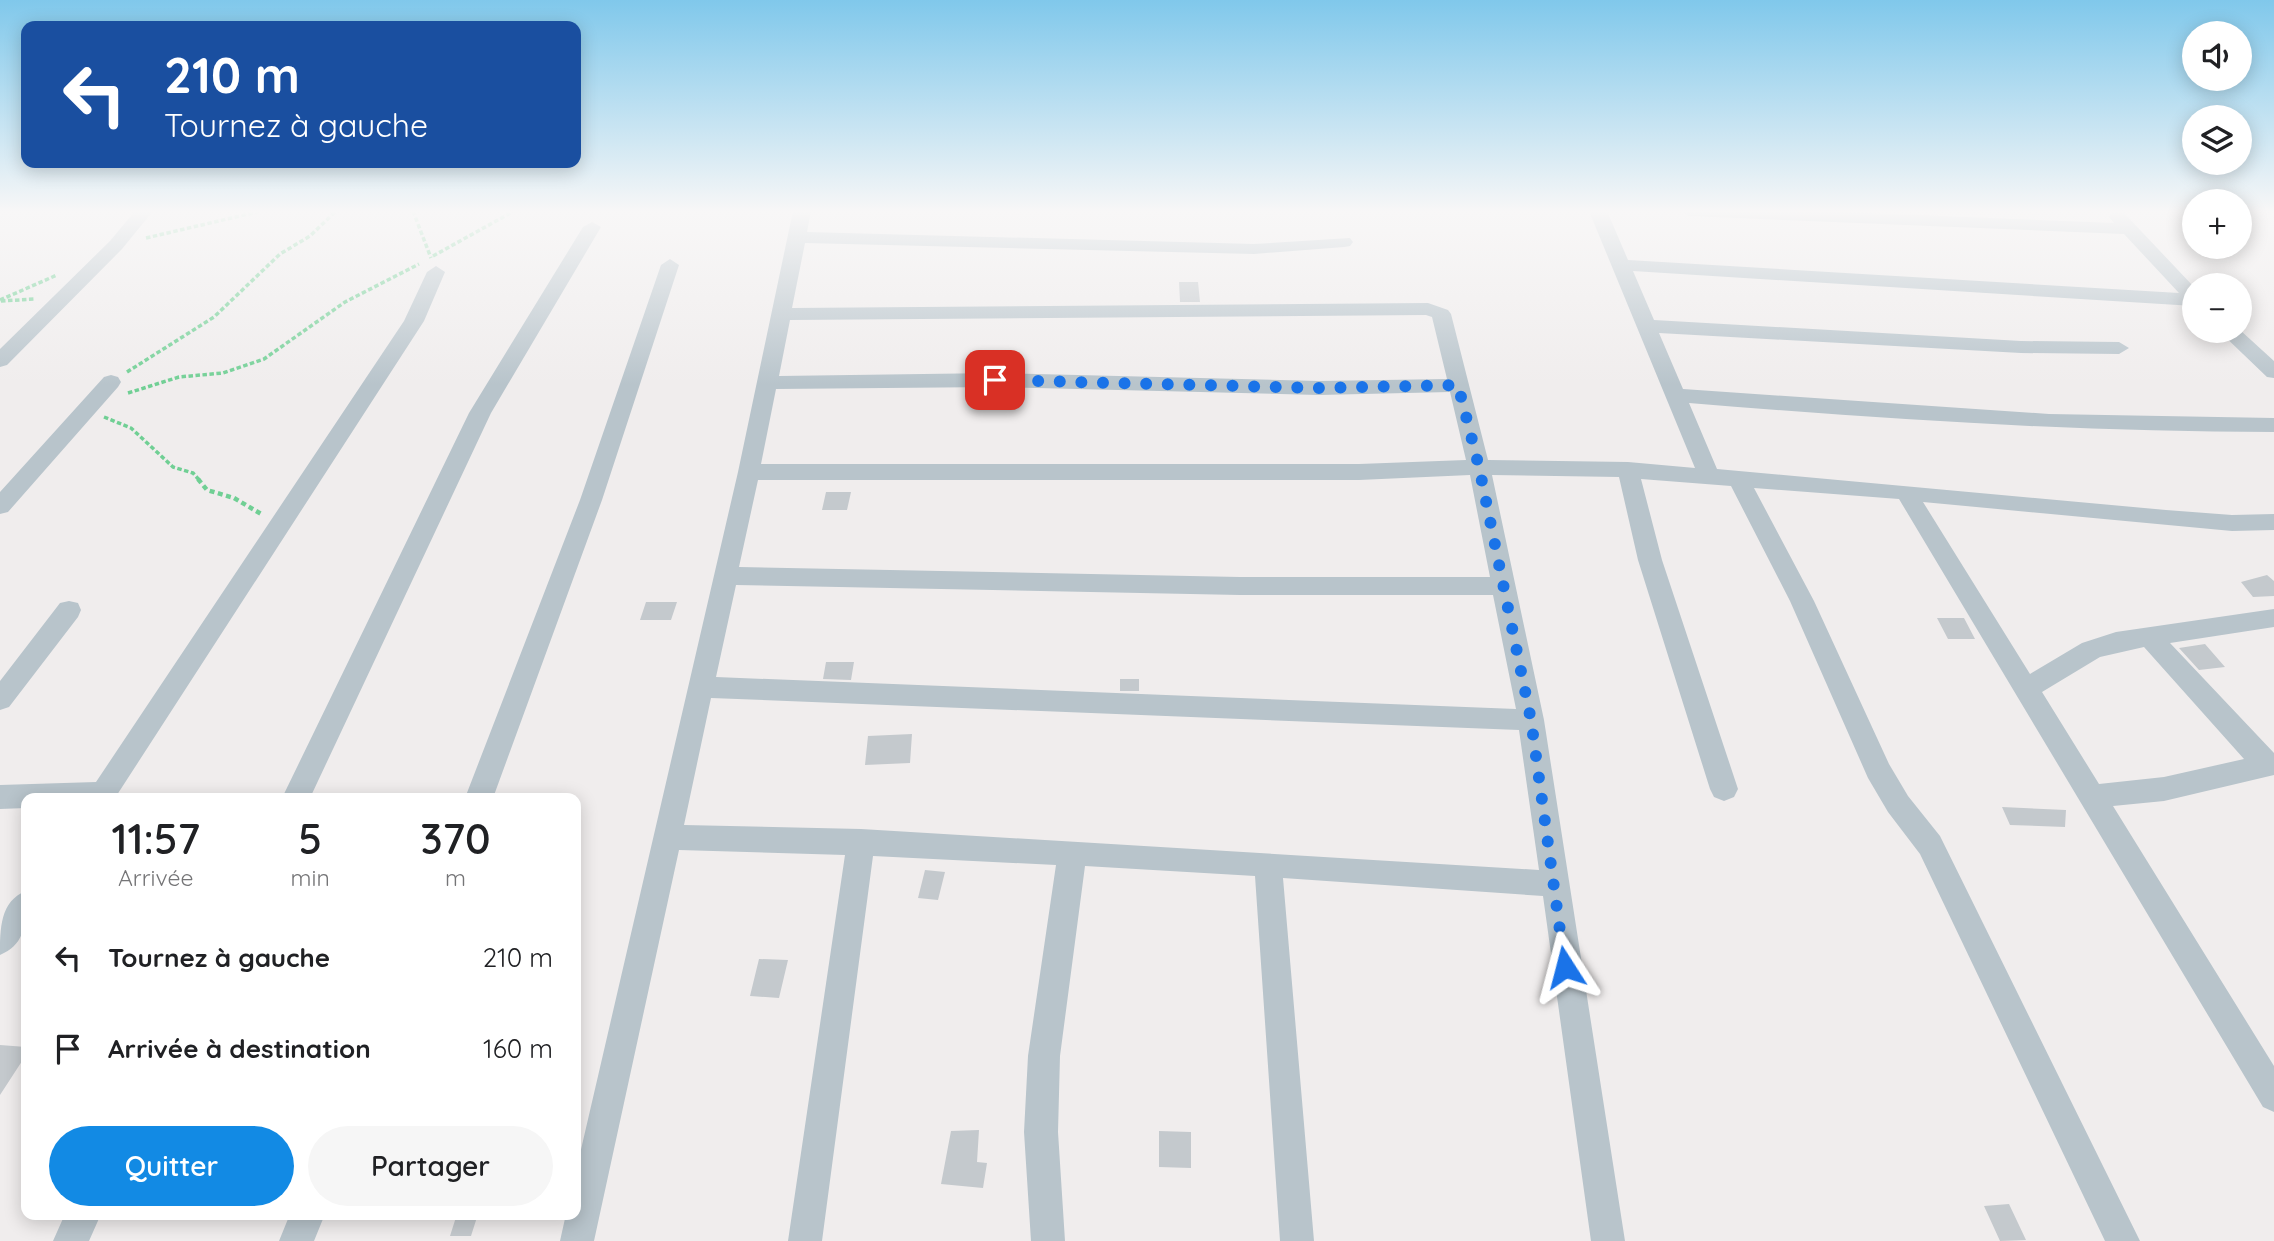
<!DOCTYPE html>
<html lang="fr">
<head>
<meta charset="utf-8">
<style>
  :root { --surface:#fff; --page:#f6f6f6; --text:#202124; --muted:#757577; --accent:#128ae4 }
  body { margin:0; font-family:Quicksand,sans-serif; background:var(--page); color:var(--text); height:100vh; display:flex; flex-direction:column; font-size:26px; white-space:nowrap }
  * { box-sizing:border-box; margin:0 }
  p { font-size:23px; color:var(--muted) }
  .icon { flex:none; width:38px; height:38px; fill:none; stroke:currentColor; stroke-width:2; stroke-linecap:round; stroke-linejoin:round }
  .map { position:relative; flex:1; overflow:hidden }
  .details { position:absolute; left:21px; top:793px; width:560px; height:427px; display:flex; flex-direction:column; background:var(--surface); border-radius:14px; box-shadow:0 4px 18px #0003 }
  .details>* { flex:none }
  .guide { position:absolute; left:21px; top:21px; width:560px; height:147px; border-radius:14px; box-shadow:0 4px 18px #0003; background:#1a4fa0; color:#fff; overflow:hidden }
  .fabs { position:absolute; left:2182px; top:21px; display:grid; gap:14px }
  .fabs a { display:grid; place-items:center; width:70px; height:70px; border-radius:50%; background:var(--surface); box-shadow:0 4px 18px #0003; font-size:35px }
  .pin { position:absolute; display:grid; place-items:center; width:60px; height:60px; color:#fff; margin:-30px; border-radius:14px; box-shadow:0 4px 10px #0006 }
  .me { position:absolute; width:77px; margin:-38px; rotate:351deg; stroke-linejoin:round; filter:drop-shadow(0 0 5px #0008) }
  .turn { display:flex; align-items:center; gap:24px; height:147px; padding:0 28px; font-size:32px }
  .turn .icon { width:91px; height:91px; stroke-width:2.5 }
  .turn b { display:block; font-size:49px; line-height:60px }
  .eta { display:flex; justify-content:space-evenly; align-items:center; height:119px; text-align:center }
  .eta b { font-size:42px; font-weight:600; line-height:49px }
  .cta { display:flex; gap:14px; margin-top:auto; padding:14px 28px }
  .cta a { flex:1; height:80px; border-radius:42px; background:var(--accent); color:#fff; font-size:28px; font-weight:600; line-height:80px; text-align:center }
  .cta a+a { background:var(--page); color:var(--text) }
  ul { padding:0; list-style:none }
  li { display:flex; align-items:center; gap:21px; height:91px; padding:0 28px }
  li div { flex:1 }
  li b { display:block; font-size:26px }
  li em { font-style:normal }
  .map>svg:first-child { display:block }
</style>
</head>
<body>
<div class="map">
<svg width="2274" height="1241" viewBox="0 0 2274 1241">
  <rect width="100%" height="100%" fill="#f0eded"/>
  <path fill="#c4c9cd" d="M1179 282H1198L1200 302H1180Z
    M826 492H851L847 510H822Z
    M2267 575 2274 581V596L2253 597 2241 582Z
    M646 602H677L671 620H640Z
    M1937 618H1964L1975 639H1948Z
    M2205 644 2225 667 2199 670 2179 648Z
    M826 662H854L851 680 823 679Z
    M1120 679H1139V691H1120Z
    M912 734 910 763 865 765 868 736Z
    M2002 807 2066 810 2065 827 2010 825Z
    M925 870 945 872 938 900 918 898Z
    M759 959 788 960 779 998 750 996Z
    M0 1045 26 1047V1055L0 1095Z
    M979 1130 977 1162 987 1163 983 1188 941 1184 951 1131Z
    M1159 1131 1191 1132V1168L1159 1167Z
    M2009 1204 2026 1240 2000 1241 1984 1206Z
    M457 1214H478L471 1236H450Z"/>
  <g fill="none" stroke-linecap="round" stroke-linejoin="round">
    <path stroke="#70cf94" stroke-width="3.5" stroke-dasharray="4.5 2.5" stroke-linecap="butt" d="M413 211 431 258
      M146 238 261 211
      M433 256 514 211
      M0 300 57 275
      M1 301 34 299
      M127 372 214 317 280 254 310 236 336 211
      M128 393 179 377 223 373 264 359 345 302 419 264
      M104 417 131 428 173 467 193 473 200 481"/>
    <path stroke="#70cf94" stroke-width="4.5" stroke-dasharray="5 3.5" stroke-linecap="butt" d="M198 479 207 490 234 498 263 515"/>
    <path fill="#b8c4cb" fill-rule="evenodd" d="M135 211H153L122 249 7 365 0 367V349L110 241Z
      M793 211H811L807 232 1254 244 1350 238 1353 242 1350 246 1344 247 1254 254 805 243 792 308 1428 303 1448 310 1451 314 1488 460 1628 462 1695 468 1589 211H1607L1628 260 2179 293 2124 234 1689 216 1680 211H1819L2114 223 2109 217 2112 213H2124L2194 287V306L1633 271 1654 320 2021 341 2119 342 2129 348 2119 354 2021 353 1659 333 1683 389 2049 414 2274 418V432C2078 432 1884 419 1689 403L1717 469 2166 510 2232 515 2274 514V530L2232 531 1923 502 2030 674 2082 643 2116 632 2274 609V627L2170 643 2274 753V775L2164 801 2113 806 2274 1066V1112L2263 1107 1899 499 1754 488 1814 601 1889 764 1908 796 1940 836 2140 1241H2105L1920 854 1888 812 1868 778 1790 601 1731 486 1641 479 1662 560 1738 789 1734 797 1724 801 1714 797 1710 789 1638 560 1619 477 1492 475 1544 720 1625 1241H1591L1543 896 1283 878 1314 1241H1280L1255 876 1085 866 1060 1056 1058 1132 1065 1241H1031L1024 1132 1028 1056 1056 865 873 856 822 1241H788L845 855 679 850 594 1241H560L566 1214H576V1171L738 472ZM1426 315 1432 317 1447 379 1319 381 995 373 779 376 790 320ZM995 387 1319 395 1450 392 1466 460 1359 464H761L776 389ZM1470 475 1490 577H1240L739 567 758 480H1359ZM736 585 1240 595H1493L1516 709 716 677ZM2144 647 2244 759 2164 777 2099 784 2042 692 2100 657ZM711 698 1519 730 1539 870 861 829 684 825Z
      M592 222 601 227 491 413 310 798H282L469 413 583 227Z
      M670 259 679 265 602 500 493 798H465L580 500 661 265Z
      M436 266 445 272 424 321 115 798H26V808L0 809V785L96 782 404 321 427 272Z
      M2240 330 2274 361V378L2267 377 2219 331Z
      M111 375 118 377 121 382 118 387 8 512 0 514V492L104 377Z
      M69 601 78 603 81 610 78 617 9 707 0 710V681L60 603Z
      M26 891C27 916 28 944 0 955 0 929 0 901 26 891Z
      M65 1214H101L89 1241H53Z
      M290 1214H325L314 1241H279Z"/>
  </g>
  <linearGradient id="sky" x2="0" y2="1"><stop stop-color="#80c8eb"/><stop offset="0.55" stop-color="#f8f7f7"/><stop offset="1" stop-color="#f8f7f7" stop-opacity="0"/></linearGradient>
  <rect width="2274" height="385" fill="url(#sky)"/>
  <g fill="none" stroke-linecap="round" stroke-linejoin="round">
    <path stroke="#1a73e8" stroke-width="12" stroke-dasharray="0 21.6" d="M995 380 1319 388 1458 385 1479 467 1531 720 1565 967"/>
  </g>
</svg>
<div class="fabs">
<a><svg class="icon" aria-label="sound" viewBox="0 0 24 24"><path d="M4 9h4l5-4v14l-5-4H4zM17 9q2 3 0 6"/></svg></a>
<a><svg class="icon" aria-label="layers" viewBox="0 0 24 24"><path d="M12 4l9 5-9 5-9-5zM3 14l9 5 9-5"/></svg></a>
<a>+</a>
<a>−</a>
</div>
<div class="pin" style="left:995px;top:380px;background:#d93025"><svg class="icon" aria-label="arrive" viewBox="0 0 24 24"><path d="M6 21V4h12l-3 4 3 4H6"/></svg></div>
<svg class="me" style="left:1565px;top:967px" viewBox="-20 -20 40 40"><path d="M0-17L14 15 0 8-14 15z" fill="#1a73e8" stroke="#fff" stroke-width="4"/></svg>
<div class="guide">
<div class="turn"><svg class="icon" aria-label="left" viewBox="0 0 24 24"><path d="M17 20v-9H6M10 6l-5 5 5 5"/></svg><div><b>210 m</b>Tournez à gauche</div></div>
</div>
<section class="details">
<div class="eta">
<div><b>11:57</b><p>Arrivée</p></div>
<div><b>5</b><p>min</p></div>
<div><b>370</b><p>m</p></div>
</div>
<ul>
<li><svg class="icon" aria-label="left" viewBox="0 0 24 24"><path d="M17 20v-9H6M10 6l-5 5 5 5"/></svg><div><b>Tournez à gauche</b></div><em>210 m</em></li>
<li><svg class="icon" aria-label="arrive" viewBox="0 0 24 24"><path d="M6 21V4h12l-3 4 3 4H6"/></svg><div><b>Arrivée à destination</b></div><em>160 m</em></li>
</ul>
<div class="cta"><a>Quitter</a><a>Partager</a></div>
</section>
</div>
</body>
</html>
